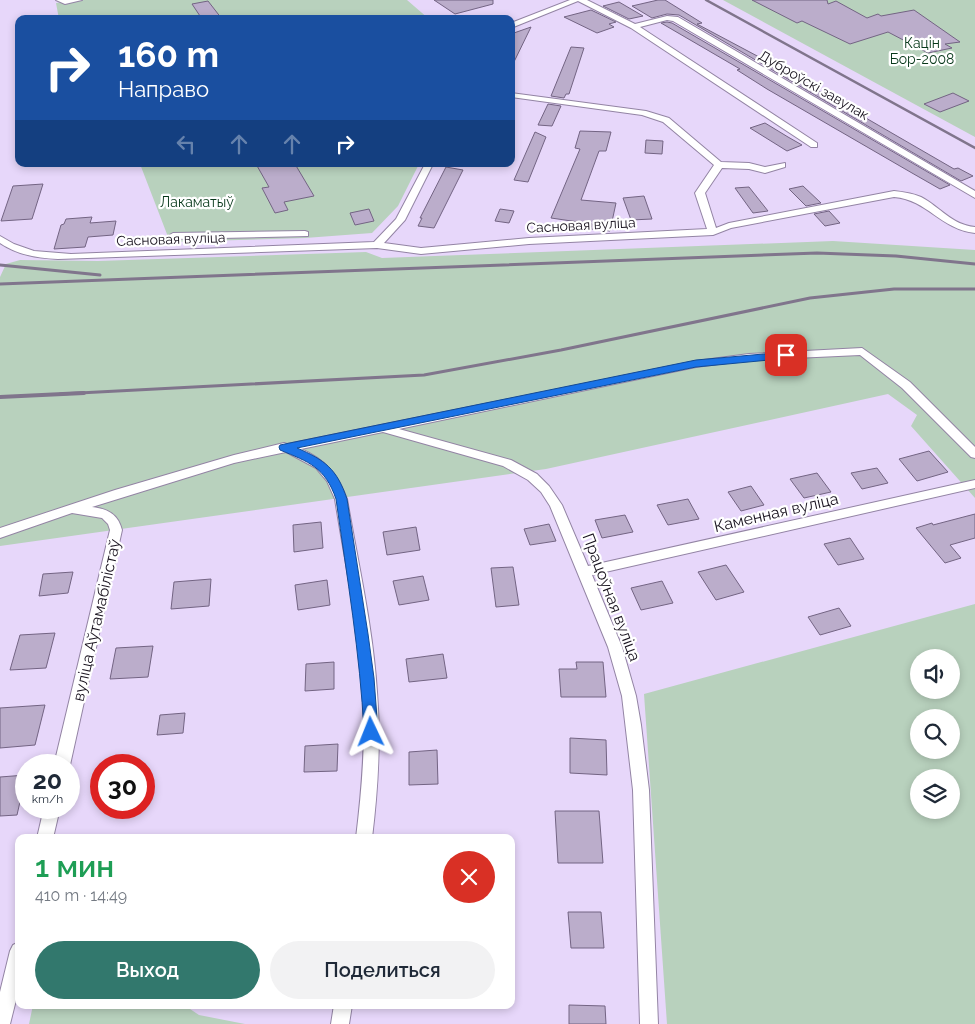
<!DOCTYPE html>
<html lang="ru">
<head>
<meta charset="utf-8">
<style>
  :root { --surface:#fff; --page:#f2f2f3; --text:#1f2937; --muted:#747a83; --accent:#32786d }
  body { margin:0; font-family:Raleway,sans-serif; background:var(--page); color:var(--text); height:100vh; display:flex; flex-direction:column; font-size:19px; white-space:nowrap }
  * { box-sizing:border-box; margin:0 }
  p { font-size:16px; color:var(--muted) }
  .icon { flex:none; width:28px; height:28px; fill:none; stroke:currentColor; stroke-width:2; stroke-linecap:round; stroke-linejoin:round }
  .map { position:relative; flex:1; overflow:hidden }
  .drawer { position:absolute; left:15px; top:834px; width:500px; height:175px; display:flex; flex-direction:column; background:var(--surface); border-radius:10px; box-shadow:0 2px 8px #0003 }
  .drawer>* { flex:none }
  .top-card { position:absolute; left:15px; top:15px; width:500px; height:152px; border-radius:10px; box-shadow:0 2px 8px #0003; background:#1a4fa0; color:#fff; overflow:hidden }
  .tools { position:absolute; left:910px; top:649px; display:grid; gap:10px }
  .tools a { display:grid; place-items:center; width:50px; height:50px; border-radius:50%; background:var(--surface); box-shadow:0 2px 8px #0003; font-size:25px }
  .speed { position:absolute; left:15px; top:754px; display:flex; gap:10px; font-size:25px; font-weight:700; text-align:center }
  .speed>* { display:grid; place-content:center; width:65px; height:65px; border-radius:50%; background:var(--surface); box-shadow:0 2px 8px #0003; line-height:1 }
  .speed small { font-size:12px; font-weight:400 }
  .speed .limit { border:8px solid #d22; background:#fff; color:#111 }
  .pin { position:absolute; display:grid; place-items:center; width:42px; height:42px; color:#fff; margin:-21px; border-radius:10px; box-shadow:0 2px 8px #0006 }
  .me { position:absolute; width:55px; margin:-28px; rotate:358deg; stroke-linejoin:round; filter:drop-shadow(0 0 4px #0008) }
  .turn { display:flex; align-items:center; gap:18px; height:105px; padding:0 20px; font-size:22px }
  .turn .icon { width:65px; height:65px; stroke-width:2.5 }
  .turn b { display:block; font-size:35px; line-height:42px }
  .lanes { display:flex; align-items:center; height:48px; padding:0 20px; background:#0003; justify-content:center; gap:25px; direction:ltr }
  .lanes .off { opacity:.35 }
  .round { display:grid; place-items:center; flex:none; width:52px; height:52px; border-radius:26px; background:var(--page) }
  .summary { display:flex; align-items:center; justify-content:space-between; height:85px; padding:0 20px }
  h1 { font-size:30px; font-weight:600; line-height:38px; color:#1e9e55 }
  .action { display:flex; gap:10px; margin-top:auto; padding:10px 20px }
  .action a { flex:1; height:58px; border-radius:30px; background:var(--accent); color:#fff; font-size:20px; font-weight:600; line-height:58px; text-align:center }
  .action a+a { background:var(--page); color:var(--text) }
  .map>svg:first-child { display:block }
</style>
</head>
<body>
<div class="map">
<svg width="975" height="1024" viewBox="0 0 975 1024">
  <rect width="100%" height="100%" fill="#e7d7fa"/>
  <path fill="#b8d1bd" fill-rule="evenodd" d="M74 0H407L429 19H59L56 3Z
    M723 0H975V137Z
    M140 164H419L398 206 372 233 305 238 170 242Z
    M833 241 975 250V498L911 426 917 415 888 394 546 469 0 546V277L6 264 20 260 98 261 366 252 382 258Z
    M975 604V1024H667L644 694ZM919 658H951V690H919ZM919 718H951V750H919ZM919 778H951V810H919Z
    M33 1005H184L199 1015 245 1024H29Z"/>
  <path fill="#bbadcb" stroke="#736483" d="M434 0H493V4L455 14Z
    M658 0H665L702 23 697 24 776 66 954 169 958 168 973 176 961 181 679 15 667 14 652 18 632 6Z
    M752 0H827L828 4 836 1 867 18 878 14 881 16 914 10 960 42 945 44 952 48 928 53 888 32 850 44 802 21 797 23Z
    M208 1 222 19H202L192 4Z
    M619 2 643 16 629 19 603 6Z
    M591 10 616 22 609 24 614 27 597 33 564 17Z
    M667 22 672 23 950 185 940 189 912 173 767 89 737 70 740 69 661 23Z
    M531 27 511 68V34Z
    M571 47 584 48 569 94H566L564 98 551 96Z
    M953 93 969 101 940 112 924 104Z
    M548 104 561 106 552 126 538 125Z
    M765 123 788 137 802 145 787 151 750 128Z
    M580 131 611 132 606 151H599L581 200 616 203 610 231 591 229 592 224 551 218 580 149 575 148Z
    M535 132 546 137 528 182 514 180Z
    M646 140 663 141 662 154 645 153Z
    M256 164H295L314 196 284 202 288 210 275 213 262 188 269 187Z
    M446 167 463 170 434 228 418 226 422 218H420Z
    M43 184 32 219 1 221 13 186Z
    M803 186 821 203 806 206 789 189Z
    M749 187 768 211 753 213 735 188Z
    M644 196 652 219 631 220 623 198Z
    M369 209 374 221 355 225 350 213Z
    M500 209 514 211 509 223 495 221Z
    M829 211 840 223 825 226 814 214Z
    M92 217 90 223 116 221 113 235 88 237 85 247 54 249 61 225 64 224 66 219Z
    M929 451 948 472 917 481 899 459Z
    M877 468 888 483 862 489 851 473Z
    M817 473 831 492 804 498 790 479Z
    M751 486 764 505 741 511 728 492Z
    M688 499 699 519 668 525 657 505Z
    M975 514V538L950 545 961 558 945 563 916 528 932 523 933 525Z
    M625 515 633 532 602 538 595 520Z
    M321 522 323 548 294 552 293 525Z
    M549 524 556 541 530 545 524 529Z
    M416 527 420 550 387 555 383 532Z
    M850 538 864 559 838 565 824 544Z
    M726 565 744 592 716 600 698 572Z
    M513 567 519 605 496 607 491 568Z
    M73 572 68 593 39 596 43 574Z
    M423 576 429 600 399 605 393 581Z
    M211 579 209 606 171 609 174 582Z
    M327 580 330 605 298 610 295 585Z
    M662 581 673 603 641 610 631 588Z
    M839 608 851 626 820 635 808 617Z
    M55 633 46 668 10 670 20 635Z
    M153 646 148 677 110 679 116 648Z
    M443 654 447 678 409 682 406 659Z
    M334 662V689L305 691 306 664Z
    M576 662H603L606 697H561L559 669H577Z
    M45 705 35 745 0 748V708Z
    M185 713 183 733 157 735 160 715Z
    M570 738 606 740 607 775 570 773Z
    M338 744 337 771 304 772 305 746Z
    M437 750 438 784 409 785V752Z
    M26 775 17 815 0 816V777Z
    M555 811H599L603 863H558Z
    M568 912H601L604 948H571Z
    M569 1005 605 1006 606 1024H569Z"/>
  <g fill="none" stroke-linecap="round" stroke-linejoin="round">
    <defs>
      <path id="street" d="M56 0H82L65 4Z
        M570 0H587L635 24 667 16 678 17 975 191V198L673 21 667 20 640 27 817 143V147H811L631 28 578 1 511 28V23Z
        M511 93 646 111 669 118 721 162 749 163 765 167 785 163V167L765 173 749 169 722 168 705 193 716 228 729 223 894 191C903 192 912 193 921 197 940 207 952 225 975 227V233C940 229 928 200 894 197L731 228 713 235 529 244 421 254 377 248 58 259C37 258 18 255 0 243V236L14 244 34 251 71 254 374 242 396 219 425 164H433L405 220 384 243 421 248 529 238 707 229 695 193 714 165 663 122 642 115 511 97Z
        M305 231 308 232V236L173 239 168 236 173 233Z
        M862 348 910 382 975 447V458L971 457 902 388 860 355 749 360 696 367 399 429 511 460 537 474 549 486 562 505 588 566 975 480V488L592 575 622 647 636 696 641 725 649 790 658 1024H640L633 790 622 696 608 647 550 506 541 492 528 480 503 466 383 432 301 449C326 460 338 475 347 499 358 563 373 627 377 692 381 741 378 789 372 838H356C362 789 366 741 363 692 359 627 345 563 335 499L327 481 316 468 286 452 234 463 92 507C108 509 118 514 122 530L70 765 69 767V765H54L110 530 108 524 102 518 72 513 0 538V528L115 490 234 455 284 443 287 444 696 361 749 354Z
        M44 808H60L53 838H37Z
        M19 942V988L10 1024H0V992L10 951 13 945Z
        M334 1005H352L349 1024H331Z"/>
    </defs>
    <use href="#street" stroke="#9384a4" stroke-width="2"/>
    <use href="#street" fill="#fff" fill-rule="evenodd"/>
    <path stroke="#80758c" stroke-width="2.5" d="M706 0 975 148"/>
    <path stroke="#80758c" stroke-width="3" d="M0 265 100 275
      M0 284 817 253 896 256 975 264
      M60 394 424 375 561 350 810 298 894 289H975"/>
    <path stroke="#80758c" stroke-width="4" d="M0 397 84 393"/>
  </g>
  <path fill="#1a73e8" stroke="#114b97" d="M786 352 790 353V358L696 367 297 448C325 460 337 469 347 499L368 634 374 678 378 732 376 736 371 738 366 736 364 732C360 653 347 577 336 499 325 467 309 462 280 450L279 447 280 445 696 360Z"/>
  <g text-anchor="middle" stroke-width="4.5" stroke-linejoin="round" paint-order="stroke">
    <g font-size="14" fill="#063719" stroke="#fff">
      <text x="922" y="48">Кацін<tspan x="922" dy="16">Бор-2008</tspan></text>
      <text x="197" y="207">Лакаматыў</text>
    </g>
    <g font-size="14" fill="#18121e" stroke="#fff">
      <text transform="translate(814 85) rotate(30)" y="5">Дуброўскі завулак</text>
      <text transform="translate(581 225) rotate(-3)" y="5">Сасновая вуліца</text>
      <text transform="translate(171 239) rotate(-2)" y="5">Сасновая вуліца</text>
    </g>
    <g font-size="16" fill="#18121e" stroke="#fff">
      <text transform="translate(776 512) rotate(-13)" y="6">Каменная вуліца</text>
      <text transform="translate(612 597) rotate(69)" y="6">Працоўная вуліца</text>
      <text transform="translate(96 620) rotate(-77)" y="6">вуліца Аўтамабілістаў</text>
    </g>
  </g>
</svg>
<div class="tools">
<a><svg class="icon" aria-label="sound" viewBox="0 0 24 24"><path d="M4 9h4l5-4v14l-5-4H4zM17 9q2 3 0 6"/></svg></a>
<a><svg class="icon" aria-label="search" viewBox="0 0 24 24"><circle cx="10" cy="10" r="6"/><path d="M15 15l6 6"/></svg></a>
<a><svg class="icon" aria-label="layers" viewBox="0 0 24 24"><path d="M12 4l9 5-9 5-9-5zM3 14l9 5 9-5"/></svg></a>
</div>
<div class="speed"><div>20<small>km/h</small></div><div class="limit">30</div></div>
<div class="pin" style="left:786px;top:355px;background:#d93025"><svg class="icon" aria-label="arrive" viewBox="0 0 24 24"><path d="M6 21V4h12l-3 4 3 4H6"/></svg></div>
<svg class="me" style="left:371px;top:732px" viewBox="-20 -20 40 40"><path d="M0-17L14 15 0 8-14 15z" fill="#1a73e8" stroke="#fff" stroke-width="4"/></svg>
<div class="top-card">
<div class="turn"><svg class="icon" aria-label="right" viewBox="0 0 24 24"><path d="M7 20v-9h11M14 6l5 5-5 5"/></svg><div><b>160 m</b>Направо</div></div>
<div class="lanes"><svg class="icon off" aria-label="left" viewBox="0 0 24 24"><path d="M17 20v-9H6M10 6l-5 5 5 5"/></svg><svg class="icon off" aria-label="ahead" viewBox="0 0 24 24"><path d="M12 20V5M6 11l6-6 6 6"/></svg><svg class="icon off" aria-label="ahead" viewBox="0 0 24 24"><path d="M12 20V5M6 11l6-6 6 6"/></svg><svg class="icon" aria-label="right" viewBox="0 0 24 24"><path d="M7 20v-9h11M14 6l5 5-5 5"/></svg></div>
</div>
<section class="drawer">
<div class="summary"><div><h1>1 мин</h1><p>410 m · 14:49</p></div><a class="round" style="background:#d93025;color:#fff"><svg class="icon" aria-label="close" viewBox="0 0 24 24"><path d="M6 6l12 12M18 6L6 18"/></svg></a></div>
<div class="action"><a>Выход</a><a>Поделиться</a></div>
</section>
</div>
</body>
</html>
